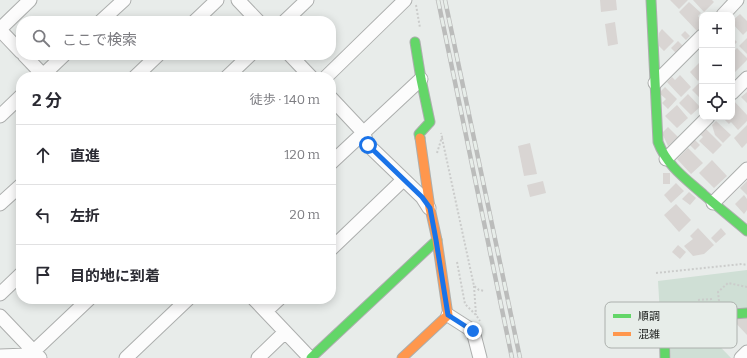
<!DOCTYPE html>
<html lang="ja">
<head>
<meta charset="utf-8">
<style>
	:root { --surface:#fff; --page:#f2f2f3; --text:#2b2b33; --muted:#7c7c81; --line:#e1e1e2 }
	body { margin:0; font-family:Bitter,"Noto Sans JP",serif; background:var(--page); color:var(--text) }
	.controls { position:absolute; right:12px; top:12px; display:grid; overflow:hidden; border-radius:8px; box-shadow:0 2px 10px #0003 }
	.controls button { width:36px; height:36px; display:grid; place-items:center; padding:0; border:0; border-bottom:1px solid var(--line); background:var(--surface); color:var(--text); font:20px sans-serif }
	.stop { position:absolute; width:12px; height:12px; margin:-9px; border:3px solid #1a73e8; border-radius:50%; background:#fff }
	.stop.end { background:#1a73e8; border-color:#fff; box-shadow:0 1px 4px #0008 }
	.list { margin:0; padding:0; list-style:none }
	h2 { display:flex; justify-content:space-between; align-items:center; height:52px; margin:0; padding:0 16px; font-size:17px }
	h2 small { font-size:13px; font-weight:400; color:var(--muted) }
	.list li { display:grid; grid-template-columns:26px 1fr auto; gap:12px; align-items:center; box-sizing:border-box; height:60px; padding:0 16px; border-top:1px solid var(--line) }
	.list b { display:block; font-size:15px; white-space:nowrap }
	.list em { font-size:13px; font-style:normal; color:var(--muted) }
	.icon { flex:none; width:22px; height:22px; fill:none; stroke:currentColor; stroke-width:2; stroke-linecap:round; stroke-linejoin:round }
	.map { position:relative; flex:none; width:747px; height:358px; overflow:hidden }
	.search { position:absolute; background:var(--surface); box-shadow:0 2px 10px #0003; left:16px; top:16px; width:320px; height:44px; display:flex; align-items:center; gap:10px; box-sizing:border-box; padding:0 14px; border-radius:16px; color:var(--muted); font-size:15px }
	.panel { position:absolute; background:var(--surface); box-shadow:0 2px 10px #0003; left:16px; top:72px; width:320px; height:232px; border-radius:16px }
	.map>svg:first-child { display:block }
	.green { fill:#cfdfd5 }
	.building { fill:#d9d5d3 }
	.lines { fill:none; stroke-linecap:round; stroke-linejoin:round }
	.street-casing { stroke:#acaead; stroke-width:15 }
	.fast-casing { stroke:#acaead; stroke-width:11 }
	.slow-casing { stroke:#acaead; stroke-width:11 }
	.path { stroke:#cbcccb; stroke-width:2; stroke-dasharray:2 2; stroke-linecap:butt }
	.street { stroke:#fcfcfc; stroke-width:13 }
	.fast { stroke:#63d668; stroke-width:9 }
	.slow { stroke:#ff974d; stroke-width:9 }
	.rail-casing { stroke:#bbbcbb; stroke-width:4.5 }
	.rail { stroke:#e7ede9; stroke-width:3; stroke-dasharray:9; stroke-linecap:butt }
	.route { stroke:#1a73e8; stroke-width:5 }
	.key { fill:#e7ede9; stroke:#acb0ad; stroke-width:1 }
	.key-label { font-size:11px; fill:#212321 }
</style>
</head>
<body>
<div class="map">
<svg width="747" height="358" viewBox="0 0 747 358">
	<rect width="100%" height="100%" fill="#e8ecea"/>
	<path class="green" d="M747,270V309L660,315L658,281Z
		M694,320L731,358H671L669,321Z"/>
	<path class="building" d="M600,0H616L617,10L601,12Z
		M670,0H688L679,9Z
		M693,0H712L714,2L704,12Z
		M689,2L701,13L698,16L702,20V26L697,31L679,12Z
		M740,14L747,21V31L743,35L732,23V21Z
		M615,22L618,44L608,46L605,24Z
		M662,29L674,41L664,51L659,46V33Z
		M685,31L690,36L686,40L681,35Z
		M732,37L737,42L732,47Z
		M747,38V54L739,46Z
		M678,41L683,46L677,54L671,48Z
		M737,48L747,58V60L735,72L732,69V53Z
		M699,63L702,66V77L698,81L690,72Z
		M680,75L691,87L681,97L667,82L672,77L675,80Z
		M702,80V100L692,90Z
		M665,87L677,99L668,109L662,103L666,99L659,93Z
		M747,92V103L741,97Z
		M688,94L700,107L691,115L679,103Z
		M733,100L747,115V121L738,130L731,122L729,124L722,117H732V102Z
		M677,105L688,118L677,128L665,116Z
		M716,121L731,135L723,143L715,135L712,125Z
		M747,125V143L742,148L734,138Z
		M668,127L678,137L668,146L662,133Z
		M705,128L722,145L713,154L699,141L703,137L699,133Z
		M694,139L700,145L695,150L689,144Z
		M530,143L537,174L524,176L518,146Z
		M688,148L703,163L691,174L677,159Z
		M712,160L727,176L714,188L699,173Z
		M663,173H670V184H663Z
		M543,181L546,193L530,197L527,185Z
		M747,181V195L740,188Z
		M676,183L684,191L671,203L664,195Z
		M689,192L696,198L690,205L682,199Z
		M744,195L747,199V210L744,214L735,204Z
		M676,204L691,220L679,232L664,215Z
		M698,228L714,245L704,254L693,256L684,246L693,239L690,236Z
		M721,228L726,234L716,243L711,238Z
		M678,245L686,252L680,259L672,252Z
		M747,318V335L732,319Z"/>
	<g class="lines">
		<g class="street-casing">
			<path id="street" d="M238,0L258,21
				M723,15L737,0
				M101,21L124,0
				M195,21L217,0
				M285,21L307,0
				M0,29L30,0
				M0,30L21,52
				M24,55L45,77
				M290,55L311,77
				M41,77L64,55
				M135,77L158,55
				M227,77L250,55
				M326,77L405,0
				M655,83L702,36
				M732,93L747,78
				M331,98L363,132L368,145L422,197L429,208
				M0,116L21,96
				M666,159L708,117
				M331,163L421,79
				M713,203L747,169
				M0,204L21,185
				M331,249L403,180
				M0,294L21,274
				M254,299L310,358
				M266,311L279,299
				M448,315L473,331L480,358
				M0,316L40,358
				M0,356L27,355L34,351L89,299
				M126,358L188,299
				M258,358L285,332
				M741,358L747,352"/>
		</g>
		<g class="fast-casing">
			<path id="fast" d="M651,0L658,142C667,166 686,179 704,195C718,207 733,219 747,231
				M415,42L421,79L430,122L419,134L420,138
				M311,358L437,240
				M665,358L664,319L747,313"/>
		</g>
		<g class="slow-casing">
			<path id="slow" d="M402,358L448,315L437,240L430,208L420,138"/>
		</g>
		<path class="path" d="M416,5L420,28
			M442,138L474,286L479,290L485,291
			M437,153L442,137L441,133
			M457,262L465,304L476,315L480,321
			M656,273L742,264L747,265
			M474,286L476,315
			M698,300L713,299
			M719,301L718,292L728,283L747,287"/>
		<use href="#street" class="street"/>
		<use href="#fast" class="fast"/>
		<use href="#slow" class="slow"/>
		<g class="rail-casing">
			<path id="rail" d="M438,0L512,358
				M445,0L520,358"/>
		</g>
		<use href="#rail" class="rail"/>
	</g>
	<g class="lines">
		<path class="route" d="M368,145L422,197L430,208L436,240L448,315L473,331"/>
	</g>
	<rect x="605" y="302" width="132" height="46" rx="6" class="key"/>
	<rect x="613" y="314" width="18" height="4" fill="#63d668"/>
	<rect x="613" y="332" width="18" height="4" fill="#ff974d"/>
	<g class="key-label">
		<text x="638" y="320">順調</text>
		<text x="638" y="338">混雑</text>
	</g>
</svg>
<div class="controls">
<button>+</button>
<button>−</button>
<button><svg class="icon" aria-label="locate" viewBox="0 0 24 24"><circle cx="12" cy="12" r="6"/><path d="M12 2v4M12 18v4M2 12h4M18 12h4"/></svg></button>
</div>
<div class="stop" style="left:368px;top:145px"></div>
<div class="stop end" style="left:473px;top:331px"></div>
<div class="search"><svg class="icon" aria-label="search" viewBox="0 0 24 24"><circle cx="10" cy="10" r="6"/><path d="M15 15l6 6"/></svg>ここで検索</div>
<section class="panel">
<h2>2 分<small>徒歩 · 140 m</small></h2>
<ul class="list">
<li><svg class="icon" aria-label="ahead" viewBox="0 0 24 24"><path d="M12 20V5M6 11l6-6 6 6"/></svg><div><b>直進</b></div><em>120 m</em></li>
<li><svg class="icon" aria-label="left" viewBox="0 0 24 24"><path d="M17 20v-9H6M10 6l-5 5 5 5"/></svg><div><b>左折</b></div><em>20 m</em></li>
<li><svg class="icon" aria-label="arrive" viewBox="0 0 24 24"><path d="M6 21V4h12l-3 4 3 4H6"/></svg><div><b>目的地に到着</b></div></li>
</ul>
</section>
</div>
</body>
</html>
